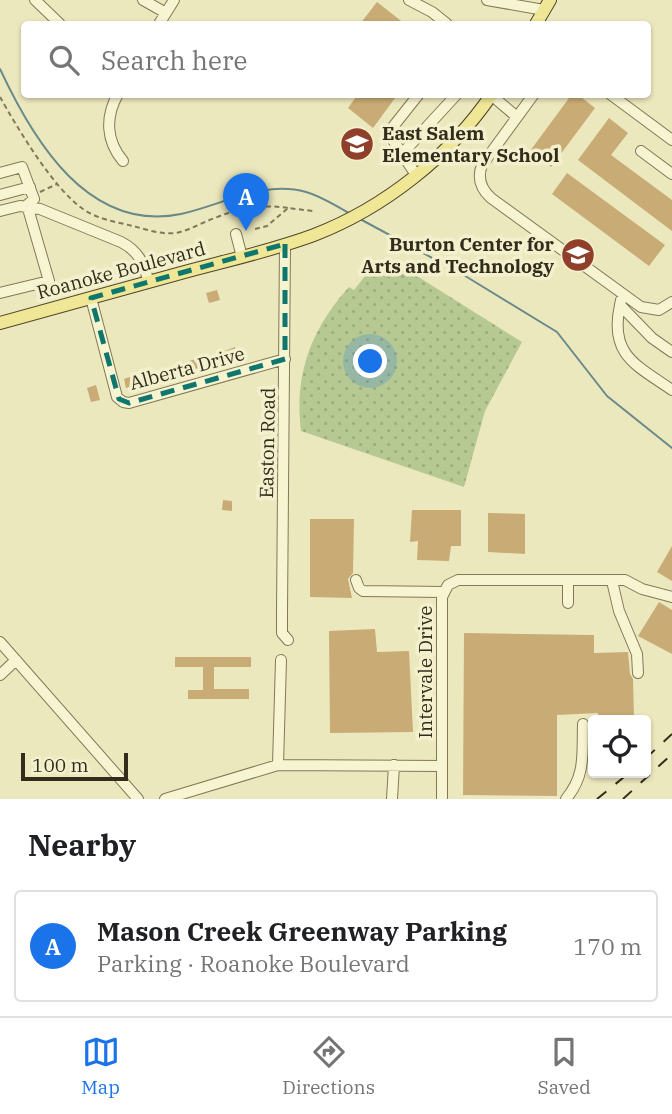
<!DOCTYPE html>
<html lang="en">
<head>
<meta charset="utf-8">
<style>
	:root { --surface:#fff; --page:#f2f2f2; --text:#202124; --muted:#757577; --line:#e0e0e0; --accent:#1a73e8 }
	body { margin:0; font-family:"IBM Plex Serif",serif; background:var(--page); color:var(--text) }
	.controls { position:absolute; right:21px; bottom:21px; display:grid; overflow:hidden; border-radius:7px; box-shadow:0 2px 5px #0004 }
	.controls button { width:63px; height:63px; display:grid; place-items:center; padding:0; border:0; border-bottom:2px solid var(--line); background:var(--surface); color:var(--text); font:35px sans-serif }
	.scale { position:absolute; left:21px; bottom:18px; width:107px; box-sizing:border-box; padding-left:7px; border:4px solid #332c1c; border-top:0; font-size:19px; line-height:24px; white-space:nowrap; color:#332c1c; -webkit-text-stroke:5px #f3f1cd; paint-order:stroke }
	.you { position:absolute; left:371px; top:362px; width:24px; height:24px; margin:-18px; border:5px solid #fff; border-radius:50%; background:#1a73e8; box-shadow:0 0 0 10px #1a73e833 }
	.badge { display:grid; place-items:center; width:46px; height:46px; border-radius:50%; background:var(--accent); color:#fff; font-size:23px; font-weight:700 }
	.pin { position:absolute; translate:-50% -58px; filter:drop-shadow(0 2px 4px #0008) }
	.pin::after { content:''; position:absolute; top:37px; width:24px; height:21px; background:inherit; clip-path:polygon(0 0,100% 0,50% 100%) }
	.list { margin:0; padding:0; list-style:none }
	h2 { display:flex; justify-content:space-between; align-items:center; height:91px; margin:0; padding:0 28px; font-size:30px }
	h2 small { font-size:23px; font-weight:400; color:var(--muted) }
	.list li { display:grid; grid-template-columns:46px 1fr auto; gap:21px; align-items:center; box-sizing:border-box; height:112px; margin:0 14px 14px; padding:0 14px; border:2px solid var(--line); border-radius:7px }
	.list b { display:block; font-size:26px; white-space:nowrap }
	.list p { margin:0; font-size:23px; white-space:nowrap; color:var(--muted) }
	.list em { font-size:23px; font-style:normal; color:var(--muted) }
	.icon { flex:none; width:38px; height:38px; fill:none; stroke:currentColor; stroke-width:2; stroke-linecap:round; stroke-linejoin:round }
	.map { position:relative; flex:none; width:672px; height:799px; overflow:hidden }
	.search { position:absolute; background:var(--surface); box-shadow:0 2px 5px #0004; left:21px; right:21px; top:21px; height:77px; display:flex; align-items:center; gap:18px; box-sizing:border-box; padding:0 24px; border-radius:7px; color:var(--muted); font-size:26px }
	.sheet { height:217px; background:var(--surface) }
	nav { display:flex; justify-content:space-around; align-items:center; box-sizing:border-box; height:98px; border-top:2px solid var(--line); background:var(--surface); font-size:19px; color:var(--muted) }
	nav a { display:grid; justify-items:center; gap:4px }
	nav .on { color:var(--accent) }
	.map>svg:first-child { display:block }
	.grass { fill:url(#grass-dots) }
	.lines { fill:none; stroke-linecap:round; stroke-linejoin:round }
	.stream { stroke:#698a89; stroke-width:2 }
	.building { fill:#c9ab75 }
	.minor-casing { stroke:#837858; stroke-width:12 }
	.major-casing { stroke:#51452c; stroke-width:14 }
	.path { stroke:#837858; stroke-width:2; stroke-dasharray:5 3.5; stroke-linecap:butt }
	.minor { stroke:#f7f4d1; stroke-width:10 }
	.major { stroke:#efe796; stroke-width:12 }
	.rail { stroke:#332c1c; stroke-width:2; stroke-dasharray:12 12; stroke-linecap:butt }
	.marked { fill:none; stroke:#0f766e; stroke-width:5; stroke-dasharray:14 9; stroke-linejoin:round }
	.labels { text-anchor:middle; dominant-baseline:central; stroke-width:7; stroke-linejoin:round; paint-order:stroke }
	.poi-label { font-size:19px; font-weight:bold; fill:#332c1c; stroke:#f3f1cd; text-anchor:start }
	.street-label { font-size:19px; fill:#332c1c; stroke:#f3f1cd }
</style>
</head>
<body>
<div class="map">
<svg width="672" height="799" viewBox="0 0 672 799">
	<defs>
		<pattern id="grass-dots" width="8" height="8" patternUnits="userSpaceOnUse" patternTransform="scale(1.75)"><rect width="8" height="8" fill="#b6c993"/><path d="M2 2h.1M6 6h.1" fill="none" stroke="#9dad7e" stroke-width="1.8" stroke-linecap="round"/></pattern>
	</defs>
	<rect width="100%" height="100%" fill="#ece8be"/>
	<path class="grass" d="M393,261L522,342L485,411L464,487L301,431C294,375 311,329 349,287L354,290L372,267L382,275Z"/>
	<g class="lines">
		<path class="stream" d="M0,69C33,140 88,233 181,214C222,205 263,180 306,192C321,196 336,206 349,213
			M360,219L462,274L557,332L607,396L672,448"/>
	</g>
	<path class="building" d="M377,2L405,24H360Z
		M358,94H398L373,128L348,108Z
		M572,94H577L595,108L551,167L530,151Z
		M609,118L628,133L611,155L672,200V231L578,160Z
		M567,173L665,245L649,266L552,194Z
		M217,290L220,300L209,303L206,293Z
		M235,347L238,357L224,361L222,352Z
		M196,359L199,368L184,372L182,363Z
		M136,375L139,384L126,388L124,379Z
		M96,385L100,400L91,402L87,388Z
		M223,500L232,501V511L222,510Z
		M412,510H461V546H451L449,561L417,560L418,541L410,542Z
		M488,513L525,514V554L488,552Z
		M310,519H354L353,573L348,579L352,598L310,597Z
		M672,546V581L657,572Z
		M659,602L672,610V654L638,636Z
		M375,629L377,652L409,651L413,732L330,733L329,631Z
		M464,633L594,635V653L628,652L630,674L633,679L634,720H598V713L557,715V796L463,795Z
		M175,657H251V667H214V689H249V699H188V690H203V667H175Z"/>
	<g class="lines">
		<g class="minor-casing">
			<path id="minor" d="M35,0L60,24
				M143,0L166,13
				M409,0L432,12L447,24
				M487,0L544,10
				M159,24L174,0
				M118,94C105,117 106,141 123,161
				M490,94L517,117
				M534,94L482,165C477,178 481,189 491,198L641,307L659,310L672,302
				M610,94L672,140
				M641,151L672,174
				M401,155L457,94
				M0,173L22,167L34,199L27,205L49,281L0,293
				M416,175L391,137L392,128L419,94
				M0,195L30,187
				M0,211L20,206L40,209L121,242C139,251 143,263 149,282
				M236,234L242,257
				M285,244L282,613V633L288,640
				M91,298L117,397L123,402L129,403L285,359
				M621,300L620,305L652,338L672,352
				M620,305C609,355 636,365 672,390
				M356,580L359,588L363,591L444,592
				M568,581V603
				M612,581L619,611L637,654L638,673
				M0,642L138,799
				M0,675L16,660
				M278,765L281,660
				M165,799L278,765L442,766
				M392,799L394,765
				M442,799V597L448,585L458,580H625L642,589L672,597
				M566,799C586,775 582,754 583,724"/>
		</g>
		<g class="major-casing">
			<path id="major" d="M536,24L550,0
				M0,323C60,307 120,290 181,273C225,261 271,251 314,235C384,208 450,156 492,94"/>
		</g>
		<path class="path" d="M0,97C18,129 53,188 83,209C97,219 116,222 133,226C148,230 165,236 180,232C192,229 203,222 215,218C238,208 263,204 288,208
			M40,192L57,184
			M255,229L267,226L288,208L313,211"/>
		<use href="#minor" class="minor"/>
		<use href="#major" class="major"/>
		<path class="rail" d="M646,758L672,734
			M597,799L629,773
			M623,799L672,754"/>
	</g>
	<path class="marked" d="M285,244V359L129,403L119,399L91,298Z"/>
	<defs>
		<g id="school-disc" transform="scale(1.75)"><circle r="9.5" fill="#90402a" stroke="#f3f1cd"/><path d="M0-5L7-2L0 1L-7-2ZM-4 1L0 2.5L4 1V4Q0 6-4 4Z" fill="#fff"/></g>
	</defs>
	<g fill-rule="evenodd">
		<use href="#school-disc" x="357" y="144"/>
		<use href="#school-disc" x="578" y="255"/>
	</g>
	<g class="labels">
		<g class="poi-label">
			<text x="382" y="133">East Salem<tspan x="382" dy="22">Elementary School</tspan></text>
			<text x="554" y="244" text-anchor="end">Burton Center for<tspan x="554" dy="22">Arts and Technology</tspan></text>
		</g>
		<g class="street-label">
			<text transform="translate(121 270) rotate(-15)">Roanoke Boulevard</text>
			<text transform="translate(187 368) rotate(-15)">Alberta Drive</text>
			<text transform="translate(267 443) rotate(-89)">Easton Road</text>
			<text transform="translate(425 672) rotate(-90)">Intervale Drive</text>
		</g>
	</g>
</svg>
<div class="controls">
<button><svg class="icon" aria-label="locate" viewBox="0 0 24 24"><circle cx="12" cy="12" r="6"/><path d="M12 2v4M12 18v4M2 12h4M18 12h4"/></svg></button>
</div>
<div class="scale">100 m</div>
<div class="you"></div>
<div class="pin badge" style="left:246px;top:231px">A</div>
<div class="search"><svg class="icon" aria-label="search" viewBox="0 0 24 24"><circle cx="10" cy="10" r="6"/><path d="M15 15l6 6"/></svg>Search here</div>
</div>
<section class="sheet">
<h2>Nearby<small></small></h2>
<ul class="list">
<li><span class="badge">A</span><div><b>Mason Creek Greenway Parking</b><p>Parking · Roanoke Boulevard</p></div><em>170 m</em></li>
</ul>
</section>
<nav>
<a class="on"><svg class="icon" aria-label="map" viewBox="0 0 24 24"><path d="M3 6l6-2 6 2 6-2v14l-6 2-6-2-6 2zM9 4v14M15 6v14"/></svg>Map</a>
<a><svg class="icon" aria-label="directions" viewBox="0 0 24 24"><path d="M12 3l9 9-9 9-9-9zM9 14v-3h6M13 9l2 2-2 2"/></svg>Directions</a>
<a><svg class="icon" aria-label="saved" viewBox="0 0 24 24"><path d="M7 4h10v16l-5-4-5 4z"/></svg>Saved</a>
</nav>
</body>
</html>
